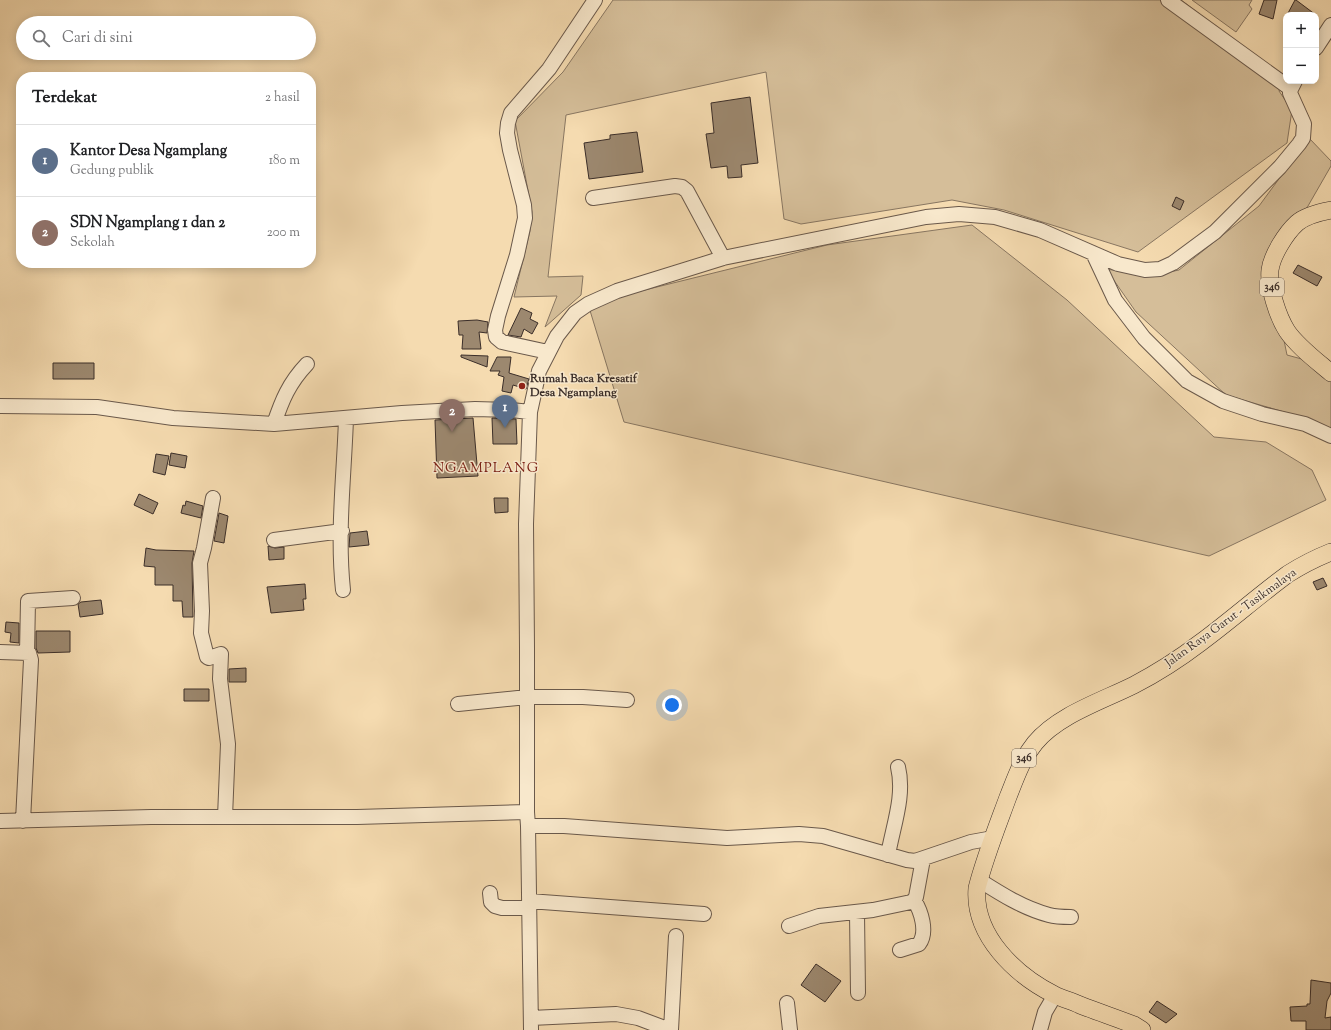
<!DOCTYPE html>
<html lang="id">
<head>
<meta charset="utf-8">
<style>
	:root { --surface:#fff; --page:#f2f2f2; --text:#202124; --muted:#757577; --line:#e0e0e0; --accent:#0b8043 }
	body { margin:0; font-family:"Sorts Mill Goudy",serif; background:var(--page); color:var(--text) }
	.controls { position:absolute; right:12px; top:12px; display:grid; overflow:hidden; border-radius:8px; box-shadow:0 2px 10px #0003 }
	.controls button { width:36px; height:36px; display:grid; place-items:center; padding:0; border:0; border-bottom:1px solid var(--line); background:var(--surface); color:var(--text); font:20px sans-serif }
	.you { position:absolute; left:672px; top:705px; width:14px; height:14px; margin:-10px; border:3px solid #fff; border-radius:50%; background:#1a73e8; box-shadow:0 0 0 6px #1a73e833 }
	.badge { display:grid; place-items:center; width:26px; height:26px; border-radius:50%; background:var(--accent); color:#fff; font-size:13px; font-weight:700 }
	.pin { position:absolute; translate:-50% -33px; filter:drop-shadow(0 1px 2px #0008) }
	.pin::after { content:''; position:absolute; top:21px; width:14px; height:12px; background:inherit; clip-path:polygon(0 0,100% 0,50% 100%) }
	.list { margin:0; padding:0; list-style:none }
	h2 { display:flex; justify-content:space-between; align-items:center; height:52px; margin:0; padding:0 16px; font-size:17px }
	h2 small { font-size:13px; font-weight:400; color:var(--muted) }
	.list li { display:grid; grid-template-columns:26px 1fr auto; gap:12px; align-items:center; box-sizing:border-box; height:72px; padding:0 16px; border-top:1px solid var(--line) }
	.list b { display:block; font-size:15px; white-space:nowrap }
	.list p { margin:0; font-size:13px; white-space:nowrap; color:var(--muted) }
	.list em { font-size:13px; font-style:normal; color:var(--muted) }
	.icon { flex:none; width:22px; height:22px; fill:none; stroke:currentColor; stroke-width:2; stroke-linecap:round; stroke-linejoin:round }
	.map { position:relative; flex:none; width:1331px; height:1030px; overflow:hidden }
	.search { position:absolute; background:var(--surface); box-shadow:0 2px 10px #0003; left:16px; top:16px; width:300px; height:44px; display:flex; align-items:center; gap:10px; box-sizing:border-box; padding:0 14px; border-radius:22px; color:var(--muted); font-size:15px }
	.panel { position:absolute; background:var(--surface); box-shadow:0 2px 10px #0003; left:16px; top:72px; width:300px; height:196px; border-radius:16px }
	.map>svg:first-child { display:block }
	.green { fill:#d5be99; stroke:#887661 }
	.building { fill:#9c886f; stroke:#3b2e29 }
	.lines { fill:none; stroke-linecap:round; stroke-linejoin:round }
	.minor-casing { stroke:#6a594b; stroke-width:16 }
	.major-casing { stroke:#3b2e29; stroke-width:18 }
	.minor { stroke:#f8e8cc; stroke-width:14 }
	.major { stroke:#f5dbb0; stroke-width:17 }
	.poi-dot { fill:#8f2418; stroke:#f8e8cc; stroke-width:1.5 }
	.labels { text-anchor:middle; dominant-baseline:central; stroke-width:3; stroke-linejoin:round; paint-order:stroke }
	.shield { fill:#f8e8cc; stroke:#74665a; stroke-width:1 }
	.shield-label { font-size:11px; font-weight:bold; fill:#3b2e29 }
	.poi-label { font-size:12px; font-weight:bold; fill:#3b2e29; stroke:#f8e8cc; text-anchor:start }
	.street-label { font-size:12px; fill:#3b2e29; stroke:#f8e8cc }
	.quarter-label { font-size:14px; letter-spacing:1px; fill:#7a1f14; stroke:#f8e8cc }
</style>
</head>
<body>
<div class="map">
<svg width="1331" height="1030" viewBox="0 0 1331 1030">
	<rect width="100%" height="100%" fill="#f5dbb0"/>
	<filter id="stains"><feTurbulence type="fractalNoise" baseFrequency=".005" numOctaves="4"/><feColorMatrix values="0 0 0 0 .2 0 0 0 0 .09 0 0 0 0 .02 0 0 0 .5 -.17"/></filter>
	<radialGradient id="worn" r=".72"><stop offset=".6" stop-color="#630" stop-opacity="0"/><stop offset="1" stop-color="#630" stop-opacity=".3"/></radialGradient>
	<path class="green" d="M613,0H1181L1283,77L1279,91L1292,110L1287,143L1138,252L1004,210L952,200L801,224L784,219L766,72L566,115L548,277L583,276L581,295L545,327L557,296L514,297L530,231L532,212L515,121L563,72Z
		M1192,0H1252L1249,5L1252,9L1236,32Z
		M1309,138L1331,161V166L1270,272L1287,355L1320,364L1331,373V429L1315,421L1226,395L1136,312L1106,269L1151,276L1179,270L1259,206Z
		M972,225L1067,300L1214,437L1266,442L1312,470L1326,500L1209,556L624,422L588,304L827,245Z"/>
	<path class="building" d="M1264,0H1277L1273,19L1259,14Z
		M1295,0H1296L1316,15H1287Z
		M750,97L758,163L741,165L742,177L728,178L727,166L711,168L706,134L714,133L711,103Z
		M637,132L643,172L589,179L584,143L610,139V135Z
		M1176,197L1184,201L1180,210L1172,206Z
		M1298,265L1322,277L1317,286L1293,273Z
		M521,308L532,313L530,319L538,323L532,334L524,329L521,337L508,335Z
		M477,320L488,322L487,333L479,332L481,349H462L463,335H459L458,321Z
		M461,355L488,356L487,367L461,357Z
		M497,357H511L509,373L529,379L526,389L513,385L511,393L502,391L504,377L498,375L500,371H490Z
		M53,363H94V379H53Z
		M473,418L478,476L437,478L435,420Z
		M492,418L516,419L517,444H493Z
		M171,453L187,456L185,468L169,465Z
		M156,454L169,456L165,475L153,472Z
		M139,494L158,503L153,514L134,505Z
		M494,498H508V512L495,513Z
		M186,501L203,506L201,518L181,513L183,505L185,506Z
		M219,513L228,516L224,543L214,541Z
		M367,531L369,545L349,547L350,533Z
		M268,546L275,548L284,547V559L269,560Z
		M146,548L156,550L194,551L192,563L193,617H183L182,601H173V585H155V567L144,566Z
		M1323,578L1327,586L1317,590L1313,582Z
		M305,584L306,599H303L304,610L271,613L267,587Z
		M101,600L103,614L80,617L78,604L81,602Z
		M6,622L19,623V643L10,642L11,633L5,632Z
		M36,631H70V652L38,653L36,648Z
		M246,668V682H229V669Z
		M184,689H209V701H184Z
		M816,964L841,981L825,1002L801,985Z
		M1311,980L1331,983V993L1327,1001L1325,1018L1331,1017V1030H1306V1021H1291L1290,1007L1307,1006V1004H1310Z
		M1157,1001L1177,1014L1166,1023L1149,1012Z"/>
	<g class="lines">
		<g class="minor-casing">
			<path id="minor" d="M1168,0L1291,89
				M1316,48L1331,25
				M593,198L675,186L682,187L687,191L723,258
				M1093,253L1115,300L1144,338L1187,381L1223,401L1262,414L1305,424L1331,436
				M548,352L502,342L496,337L495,330L498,316L517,255L525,218L524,205L510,150L507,133L508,123L511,113L549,69L595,0
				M0,406L97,407L173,418L274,424L402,413L475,409L511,410L530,412L539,371L557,336L575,313L588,304L617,291L723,258L926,217L959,214L995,217L1040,230L1118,264L1145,270L1160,269L1173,263L1215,232L1280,167L1299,144L1303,138L1304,124L1290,93L1291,89L1295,81
				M530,412L526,524L527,648V812L528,826L531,1030
				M274,424C282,400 289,383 307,364
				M213,498L204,548L200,563L202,611L201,633L207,657L209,658L221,654L220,679L228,744L225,817
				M274,540L342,531
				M343,590C337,533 344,476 346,419
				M0,652L29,653L31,660L23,821
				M27,653L28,601L73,598
				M458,704L527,697H583L627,700
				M0,821L151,817H357L527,812
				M528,826H564L727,838L799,834L823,836L907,860L915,861L971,842L993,838
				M888,855C893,826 905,796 898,767
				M979,880C1001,894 1023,908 1049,915C1056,917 1063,917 1071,917
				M490,893L491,902L495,906L502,908H529
				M529,901L704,914
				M857,913L858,993
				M789,926L819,916L873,910L911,902L914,900L916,897L923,859
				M900,950L919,944C928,932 921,911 914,900
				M787,1003L790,1030
				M531,1018L616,1014L638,1018L670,1030
				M671,1030L676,936
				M1040,1030L1045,1012L1055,995"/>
		</g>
		<g class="major-casing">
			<path id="major" d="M1331,210C1320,212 1306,215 1297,223C1286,233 1272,255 1270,270C1268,287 1278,317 1287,331C1297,346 1317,361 1331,373
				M1142,1030L1134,1025C1116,1018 1098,1012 1080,1005C1072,1001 1063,999 1055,995C1015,975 973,935 977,888C985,857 997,827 1008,797C1016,777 1022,759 1035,743C1058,715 1102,701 1134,685C1157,673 1179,659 1200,643C1230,621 1258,596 1288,574C1302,565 1316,558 1331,552"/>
		</g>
		<use href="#minor" class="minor"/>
		<use href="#major" class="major"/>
	</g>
	<circle class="poi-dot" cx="522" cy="386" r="4"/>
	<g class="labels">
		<g class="shield">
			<rect x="1260" y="278" width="24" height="18" rx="3"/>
			<rect x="1012" y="749" width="24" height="18" rx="3"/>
		</g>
		<g class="shield-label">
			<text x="1272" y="287">346</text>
			<text x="1024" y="758">346</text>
		</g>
		<g class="poi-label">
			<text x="530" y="379">Rumah Baca Kresatif<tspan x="530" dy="14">Desa Ngamplang</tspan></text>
		</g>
		<g class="street-label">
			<text transform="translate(1231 618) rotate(-36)">Jalan Raya Garut - Tasikmalaya</text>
		</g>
		<g class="quarter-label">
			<text x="486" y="469">NGAMPLANG</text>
		</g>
	</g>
	<rect width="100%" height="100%" filter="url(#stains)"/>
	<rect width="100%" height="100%" fill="url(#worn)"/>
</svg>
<div class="controls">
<button>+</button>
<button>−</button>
</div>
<div class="you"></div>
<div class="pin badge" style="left:505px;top:428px;background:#5c6f8a">1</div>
<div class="pin badge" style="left:452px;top:432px;background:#8d6e63">2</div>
<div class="search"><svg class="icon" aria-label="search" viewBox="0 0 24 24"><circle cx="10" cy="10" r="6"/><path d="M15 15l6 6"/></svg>Cari di sini</div>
<section class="panel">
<h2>Terdekat<small>2 hasil</small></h2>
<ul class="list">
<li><span class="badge" style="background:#5c6f8a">1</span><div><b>Kantor Desa Ngamplang</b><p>Gedung publik</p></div><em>180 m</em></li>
<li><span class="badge" style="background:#8d6e63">2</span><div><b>SDN Ngamplang 1 dan 2</b><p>Sekolah</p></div><em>200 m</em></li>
</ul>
</section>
</div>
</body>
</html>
